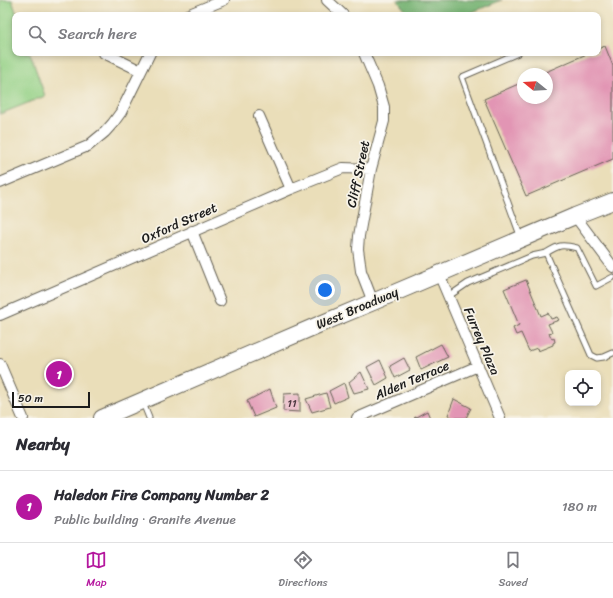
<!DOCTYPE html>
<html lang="en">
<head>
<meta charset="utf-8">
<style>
	:root { --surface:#fff; --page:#f7f7f7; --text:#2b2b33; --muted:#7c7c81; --line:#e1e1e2; --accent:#b5179e }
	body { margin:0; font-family:Sriracha,sans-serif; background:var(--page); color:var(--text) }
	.controls { position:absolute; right:12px; bottom:12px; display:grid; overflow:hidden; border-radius:8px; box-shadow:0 2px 6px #0003 }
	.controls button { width:36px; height:36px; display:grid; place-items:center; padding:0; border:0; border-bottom:1px solid var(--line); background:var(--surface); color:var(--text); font:20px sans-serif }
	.compass { position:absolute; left:517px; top:68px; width:36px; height:36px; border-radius:50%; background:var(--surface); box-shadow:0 2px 6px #0003; rotate:288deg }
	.scale { position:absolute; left:12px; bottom:10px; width:78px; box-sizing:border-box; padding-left:4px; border:2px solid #1c1c1c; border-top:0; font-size:11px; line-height:14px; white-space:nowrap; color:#1c1c1c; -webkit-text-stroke:3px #f7f3e8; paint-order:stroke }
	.you { position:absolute; left:325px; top:290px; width:14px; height:14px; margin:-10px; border:3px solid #fff; border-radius:50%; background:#1a73e8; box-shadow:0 0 0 6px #1a73e833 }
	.badge { display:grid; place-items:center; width:26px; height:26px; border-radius:50%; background:var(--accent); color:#fff; font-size:13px; font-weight:700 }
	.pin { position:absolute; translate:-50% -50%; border:2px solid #fff; box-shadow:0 1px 4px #0006 }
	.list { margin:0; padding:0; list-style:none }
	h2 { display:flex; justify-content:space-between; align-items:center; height:52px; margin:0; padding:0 16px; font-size:17px }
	h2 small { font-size:13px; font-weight:400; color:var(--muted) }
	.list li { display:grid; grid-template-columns:26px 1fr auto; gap:12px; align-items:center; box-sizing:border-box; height:72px; padding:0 16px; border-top:1px solid var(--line) }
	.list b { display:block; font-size:15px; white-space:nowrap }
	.list p { margin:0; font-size:13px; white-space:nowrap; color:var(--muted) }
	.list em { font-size:13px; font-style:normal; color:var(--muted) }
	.icon { flex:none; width:22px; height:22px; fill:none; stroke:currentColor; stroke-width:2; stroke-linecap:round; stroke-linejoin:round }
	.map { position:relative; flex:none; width:613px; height:418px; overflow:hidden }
	.search { position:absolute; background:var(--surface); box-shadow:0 2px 6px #0003; left:12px; right:12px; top:12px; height:44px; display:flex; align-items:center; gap:10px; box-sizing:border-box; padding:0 14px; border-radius:8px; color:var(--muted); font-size:15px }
	.sheet { height:124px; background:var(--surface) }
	nav { display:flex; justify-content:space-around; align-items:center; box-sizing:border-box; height:56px; border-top:1px solid var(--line); background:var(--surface); font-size:11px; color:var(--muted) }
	nav a { display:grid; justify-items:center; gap:2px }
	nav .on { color:var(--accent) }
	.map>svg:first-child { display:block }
	.green { fill:#94d186; stroke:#587651 }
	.forest { fill:#77b373; stroke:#4a6848 }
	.building { fill:#e295b4 }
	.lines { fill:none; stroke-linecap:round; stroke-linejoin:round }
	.service-casing { stroke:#646053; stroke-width:7 }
	.minor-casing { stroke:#646053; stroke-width:12 }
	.primary-casing { stroke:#646053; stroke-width:18 }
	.service { stroke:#fff; stroke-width:5 }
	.minor { stroke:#fff; stroke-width:10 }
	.primary { stroke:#fff; stroke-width:16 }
	.labels { text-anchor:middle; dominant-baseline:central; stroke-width:3.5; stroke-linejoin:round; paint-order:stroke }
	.number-label { font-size:11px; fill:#4e3a42 }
	.street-label { font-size:13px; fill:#1c1c1c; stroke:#f7f3e8 }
</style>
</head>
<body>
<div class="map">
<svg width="613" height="418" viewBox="0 0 613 418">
	<rect width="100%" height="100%" fill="#f7f3e8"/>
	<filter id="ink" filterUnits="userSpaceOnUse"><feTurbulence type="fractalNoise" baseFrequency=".025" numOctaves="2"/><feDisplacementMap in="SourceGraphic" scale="8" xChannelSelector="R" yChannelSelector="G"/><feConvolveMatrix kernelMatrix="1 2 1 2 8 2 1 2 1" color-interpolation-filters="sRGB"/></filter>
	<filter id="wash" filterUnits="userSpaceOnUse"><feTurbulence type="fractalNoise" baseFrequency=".012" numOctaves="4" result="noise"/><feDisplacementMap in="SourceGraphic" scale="16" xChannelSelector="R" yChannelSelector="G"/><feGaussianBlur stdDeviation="0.9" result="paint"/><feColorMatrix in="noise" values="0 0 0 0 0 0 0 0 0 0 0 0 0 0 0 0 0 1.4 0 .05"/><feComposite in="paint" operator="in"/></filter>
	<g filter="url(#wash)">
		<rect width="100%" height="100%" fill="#eadeb9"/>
		<path class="green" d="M0,0H12L17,15H15V53H30L45,96L0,114Z"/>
		<path class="forest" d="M397,0H502L465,15H409Z"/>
		<g id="blocks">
			<path class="building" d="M605,46L613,66V159L526,196L484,99L523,82V98H547V74H541L589,53H598V49Z
				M526,280L541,316L548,313L551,319L557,317L559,320L548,324L552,332L549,333L552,339L554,338L555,342L553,343V345L538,351L537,348L529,351L521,333L516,335L513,328L519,325L504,289Z
				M441,344L448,357L421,370L416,357Z
				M404,358L410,370L395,378L390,366Z
				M380,360L388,378L376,385L367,367Z
				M361,372L369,389L354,393L349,382Z
				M344,383L348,397L334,403L329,391Z
				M270,389L276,408L254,417L247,401Z
				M300,393V412L283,411L284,394Z
				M326,393L330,407L312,412L306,399Z
				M454,399L471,408L466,418H454L448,415Z
				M427,411L430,418H414Z"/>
		</g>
	</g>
	<g filter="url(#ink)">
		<use href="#blocks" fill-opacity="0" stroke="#646053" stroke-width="1"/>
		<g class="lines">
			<g class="service-casing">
				<path id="service" d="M518,53L462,77L521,238
					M613,277L596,286L577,248C561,244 559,245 546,253L591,355L597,358L604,357L613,353
					M449,296L468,283L532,256L546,253
					M143,403L149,418"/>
			</g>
			<g class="minor-casing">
				<path id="minor" d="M327,0L343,15
					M187,15L224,0
					M104,53L141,71
					M364,53L378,86L384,107V121L371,169L359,236L358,249L361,271L373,302
					M259,116L291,189
					M0,183L88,146L105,132L113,123L121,112L150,53
					M575,216L613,267
					M192,231L220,301
					M439,274L500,418
					M0,315L291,189L343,168L371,169
					M0,364L23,418
					M357,418L478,366"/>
			</g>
			<g class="primary-casing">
				<path id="primary" d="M102,418L318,325L373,302L575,216L613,201"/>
			</g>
			<use href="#service" class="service"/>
			<use href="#minor" class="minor"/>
			<use href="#primary" class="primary"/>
		</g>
	</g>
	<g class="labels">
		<g class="number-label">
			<text x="292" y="403">11</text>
		</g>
		<g class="street-label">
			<text transform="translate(358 174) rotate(-78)">Cliff Street</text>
			<text transform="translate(179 223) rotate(-24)">Oxford Street</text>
			<text transform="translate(357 308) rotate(-23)">West Broadway</text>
			<text transform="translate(482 341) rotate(67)">Furrey Plaza</text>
			<text transform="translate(412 380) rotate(-23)">Alden Terrace</text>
		</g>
	</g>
</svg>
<div class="controls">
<button><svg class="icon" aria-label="locate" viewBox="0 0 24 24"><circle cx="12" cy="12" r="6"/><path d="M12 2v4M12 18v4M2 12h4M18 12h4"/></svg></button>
</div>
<svg class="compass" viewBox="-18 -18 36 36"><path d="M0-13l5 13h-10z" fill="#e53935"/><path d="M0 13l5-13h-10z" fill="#7c7c81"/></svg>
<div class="scale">50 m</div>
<div class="you"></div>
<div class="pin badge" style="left:59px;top:374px">1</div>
<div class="search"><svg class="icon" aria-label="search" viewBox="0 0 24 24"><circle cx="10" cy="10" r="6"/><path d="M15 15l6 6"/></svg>Search here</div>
</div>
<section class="sheet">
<h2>Nearby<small></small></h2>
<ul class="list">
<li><span class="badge">1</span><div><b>Haledon Fire Company Number 2</b><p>Public building · Granite Avenue</p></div><em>180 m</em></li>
</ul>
</section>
<nav>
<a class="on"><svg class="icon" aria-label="map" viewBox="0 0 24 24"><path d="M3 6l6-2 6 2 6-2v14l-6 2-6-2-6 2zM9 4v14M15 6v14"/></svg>Map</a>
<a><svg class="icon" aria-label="directions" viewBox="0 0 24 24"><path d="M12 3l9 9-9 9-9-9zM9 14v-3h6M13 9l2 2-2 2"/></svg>Directions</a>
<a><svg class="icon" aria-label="saved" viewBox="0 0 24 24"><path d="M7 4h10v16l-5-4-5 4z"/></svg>Saved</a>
</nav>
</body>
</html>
